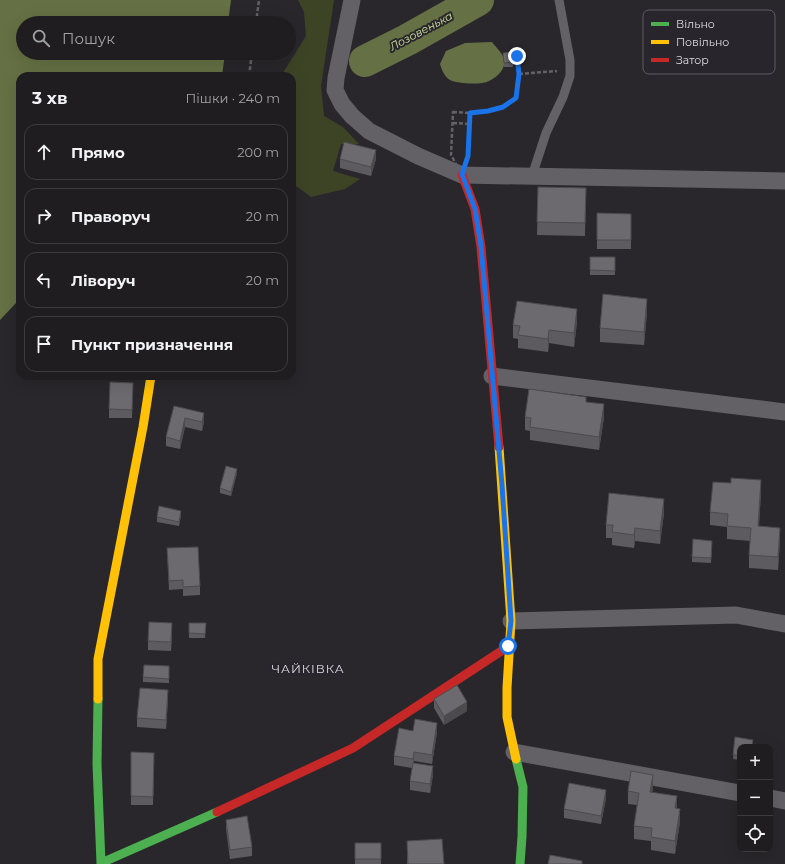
<!DOCTYPE html>
<html lang="uk">
<head>
<meta charset="utf-8">
<style>
	:root { --surface:#1f1d20; --page:#272629; --text:#f1f3f6; --muted:#a1a2a5; --line:#3c3b3e }
	body { margin:0; font-family:Montserrat,sans-serif; background:var(--page); color:var(--text) }
	.controls { position:absolute; right:12px; bottom:12px; display:grid; overflow:hidden; border-radius:8px; box-shadow:0 4px 16px #0002 }
	.controls button { width:36px; height:36px; display:grid; place-items:center; padding:0; border:0; border-bottom:1px solid var(--line); background:var(--surface); color:var(--text); font:20px sans-serif }
	.stop { position:absolute; width:12px; height:12px; margin:-9px; border:3px solid #1a73e8; border-radius:50%; background:#fff }
	.stop.end { background:#1a73e8; border-color:#fff; box-shadow:0 1px 4px #0008 }
	.list { margin:0; padding:0; list-style:none }
	h2 { display:flex; justify-content:space-between; align-items:center; height:52px; margin:0; padding:0 16px; font-size:17px }
	h2 small { font-size:13px; font-weight:400; color:var(--muted) }
	.list li { display:grid; grid-template-columns:26px 1fr auto; gap:12px; align-items:center; box-sizing:border-box; height:56px; margin:0 8px 8px; padding:0 8px; border:1px solid var(--line); border-radius:12px }
	.list b { display:block; font-size:15px; white-space:nowrap }
	.list em { font-size:13px; font-style:normal; color:var(--muted) }
	.icon { flex:none; width:22px; height:22px; fill:none; stroke:currentColor; stroke-width:2; stroke-linecap:round; stroke-linejoin:round }
	.map { position:relative; flex:none; width:785px; height:864px; overflow:hidden }
	.search { position:absolute; background:var(--surface); box-shadow:0 4px 16px #0002; left:16px; top:16px; width:280px; height:44px; display:flex; align-items:center; gap:10px; box-sizing:border-box; padding:0 14px; border-radius:22px; color:var(--muted); font-size:15px }
	.panel { position:absolute; background:var(--surface); box-shadow:0 4px 16px #0002; left:16px; top:72px; width:280px; height:308px; border-radius:12px }
	.map>svg:first-child { display:block }
	.green { fill:#3d4426 }
	.water { fill:#657144 }
	.lines { fill:none; stroke-linecap:round; stroke-linejoin:round }
	.river { stroke:#657144; stroke-width:32 }
	.path { stroke:#646266; stroke-width:2.5; stroke-dasharray:4 2; stroke-linecap:butt }
	.lane { stroke:#636066; stroke-width:9 }
	.street { stroke:#636066; stroke-width:17 }
	.fast { stroke:#4caf50; stroke-width:9 }
	.slow { stroke:#ffc107; stroke-width:9 }
	.jam { stroke:#c62828; stroke-width:9 }
	.wall { fill:#5d5b5f }
	.shaded-wall { fill:#4c4a4d }
	.building { fill:#6c6a6e; stroke:#4c4a4d }
	.route { stroke:#1a73e8; stroke-width:5 }
	.labels { text-anchor:middle; dominant-baseline:central; stroke-width:4; stroke-linejoin:round; paint-order:stroke }
	.water-label { font-size:11px; font-style:italic; fill:#d2e799; stroke:#29252d }
	.quarter-label { font-size:12px; letter-spacing:1px; fill:#dfdce2; stroke:#29252d }
	.key { fill:#29252d; stroke:#605c63; stroke-width:1 }
	.key-label { font-size:11px; fill:#dfdce2 }
</style>
</head>
<body>
<div class="map">
<svg width="785" height="864" viewBox="0 0 785 864">
	<rect width="100%" height="100%" fill="#29272b"/>
	<path class="green" d="M298,0H334L321,86L324,116L343,127L359,144H341L333,171L360,179L345,189L311,197L292,183V76H281L306,36L304,12Z"/>
	<path class="water" d="M0,0H231L228,23H23V53H225L222,76H20V301L16,303L0,320Z
		M492,42C495,46 502,53 503,57C508,67 498,77 489,81C482,85 457,84 450,80C444,76 442,70 440,64L446,51L465,43Z"/>
	<g class="lines">
		<path class="river" d="M365,61L407,40L478,0"/>
		<path class="path" d="M256,23L259,0
			M519,74L557,71
			M249,76L252,53
			M453,112L470,113L468,156L462,175L451,155Z
			M470,113L488,111L503,107L516,98L519,74L517,56
			M453,123L470,124"/>
		<path class="lane" d="M532,176L546,133L563,97L570,76V60L559,0"/>
		<path class="street" d="M352,0L336,78L335,90L342,104L352,116L369,131L418,156L462,175L785,181
			M492,376L785,412
			M511,621L736,615L785,624
			M514,752L740,793
			M770,798L785,801"/>
		<path class="fast" d="M98,699L97,764L101,863L217,812
			M516,759L523,787L522,837L520,864"/>
		<path class="slow" d="M499,447L511,621L507,688V717L516,759
			M98,699V659L143,427L151,376"/>
		<path class="jam" d="M462,175L475,209L481,247L499,447
			M217,812L353,748L509,646"/>
	</g>
	<path class="wall" d="M503,53L513,62V67H504Z
		M340,159H376L371,176L340,168Z
		M538,187L586,188L585,236L537,235Z
		M597,213L631,214V249H597Z
		M590,257H615V275H590Z
		M647,312L644,345L600,342V328Z
		M577,322L574,347L549,343L548,352L518,348V339L513,338V325Z
		M133,383L132,418H109V409Z
		M586,402L604,417L599,450L530,440V431L525,430V417Z
		M174,406L204,422L202,431L185,427L180,449L166,446V437Z
		M237,473L231,496L220,493V488Z
		M761,493L759,526L780,541L778,570L749,568V555L750,541L727,539V527L710,525V512Z
		M664,513L660,544L635,541L634,548L612,545V538H606V525Z
		M181,515L179,526L157,522V517Z
		M712,545L711,563L692,562V557Z
		M167,548L200,586V595L183,596V589L169,590Z
		M189,623H206L205,638H189Z
		M172,632L171,651L148,650V641Z
		M169,666V683L143,682V677Z
		M168,699L166,729L137,727V718Z
		M434,699L467,711L444,725L434,708Z
		M413,731L437,732L432,764L414,761V763L433,775L430,793L410,790V781L412,768L394,765V756Z
		M735,737L753,740V747H740V760L733,759Z
		M131,752L154,753L153,805H131Z
		M653,788L652,792L677,809L680,822L675,854L651,850V841L634,839V826L637,805L628,804V791Z
		M606,798L601,824L564,818V809Z
		M226,820L252,847V856L230,859L226,829Z
		M407,841L444,864H407Z
		M355,843H381V864H355Z"/>
	<path class="shaded-wall" d="M376,150V159L371,176V167Z
		M647,299V312L644,345V332Z
		M577,309V322L574,347V333Z
		M549,330V343L548,352V339Z
		M604,404V417L599,450V437Z
		M204,413V422L202,431V422Z
		M185,418V427L180,449V441Z
		M237,469V473L231,496V492Z
		M761,480V493L758,539V526Z
		M664,499V513L660,544V531Z
		M181,511V515L179,526V522Z
		M635,528V541L634,548V535Z
		M780,528V541L778,570V557Z
		M172,623V632L171,651V642Z
		M168,690V699L166,729V720Z
		M467,702V711L444,725V716Z
		M437,723V732L432,764V755Z
		M414,752V761L413,768V759Z
		M433,766V775L430,793V784Z
		M653,775V788L650,805V792Z
		M606,790V798L601,824V816Z
		M677,796V809L675,808Z
		M680,809V822L675,854V841Z"/>
	<path class="building" d="M512,52L513,62L504,63L503,53Z
		M344,142L376,150L371,167L340,159Z
		M538,187L586,188L585,223L537,222Z
		M597,213L631,214V240H597Z
		M590,257H615V271L590,270Z
		M603,294L647,299L644,332L600,328Z
		M517,301L577,309L574,333L549,330L548,339L518,335L520,326L513,325Z
		M110,382L133,383L132,410L109,409Z
		M529,389L586,397V402L604,404L599,437L530,427L531,418L525,417Z
		M174,406L204,413L202,422L185,418L180,441L166,437Z
		M226,466L237,469L231,492L220,488Z
		M731,478L761,480L758,526L780,528L778,557L749,555L751,528L727,526L728,514L710,512L713,482L731,483Z
		M609,493L664,499L660,531L635,528L634,535L612,532L613,525H606Z
		M159,506L181,511L179,522L157,517Z
		M693,539L712,541L711,558L692,557Z
		M198,547L200,586L183,587V580L169,581L167,548Z
		M149,622L172,623L171,642L148,641Z
		M189,623H206L205,634L189,633Z
		M144,665L169,666V679L143,677Z
		M457,685L467,702L444,716L434,699Z
		M140,688L168,690L166,720L137,718Z
		M415,719L437,723L432,755L414,752L413,759L394,756L399,728L413,731Z
		M735,737L753,740L752,747H740V756L733,755Z
		M131,752L154,753L153,797L131,796Z
		M413,763L433,766L430,784L410,781Z
		M631,771L653,775L650,792L677,796L675,808L680,809L675,841L651,837L652,828L634,826L639,793L628,791Z
		M569,783L606,790L601,816L564,809Z
		M247,816L252,847L230,850L226,820Z
		M442,839L444,864H408L407,841Z
		M355,843H381V859H355Z
		M550,855L582,861V864H548Z"/>
	<g class="lines">
		<path class="route" d="M508,646L511,621L502,485L481,246L475,209L462,174L468,156L470,113L488,111L503,107L516,98L519,74L517,56"/>
	</g>
	<g class="labels">
		<g class="water-label">
			<text transform="translate(421 31) rotate(-28)">Лозовенька</text>
		</g>
		<g class="quarter-label">
			<text x="308" y="668">ЧАЙКІВКА</text>
		</g>
	</g>
	<rect x="643" y="10" width="132" height="64" rx="6" class="key"/>
	<rect x="651" y="22" width="18" height="4" fill="#4caf50"/>
	<rect x="651" y="40" width="18" height="4" fill="#ffc107"/>
	<rect x="651" y="58" width="18" height="4" fill="#c62828"/>
	<g class="key-label">
		<text x="676" y="28">Вільно</text>
		<text x="676" y="46">Повільно</text>
		<text x="676" y="64">Затор</text>
	</g>
</svg>
<div class="controls">
<button>+</button>
<button>−</button>
<button><svg class="icon" aria-label="locate" viewBox="0 0 24 24"><circle cx="12" cy="12" r="6"/><path d="M12 2v4M12 18v4M2 12h4M18 12h4"/></svg></button>
</div>
<div class="stop" style="left:508px;top:646px"></div>
<div class="stop end" style="left:517px;top:56px"></div>
<div class="search"><svg class="icon" aria-label="search" viewBox="0 0 24 24"><circle cx="10" cy="10" r="6"/><path d="M15 15l6 6"/></svg>Пошук</div>
<section class="panel">
<h2>3 хв<small>Пішки · 240 m</small></h2>
<ul class="list">
<li><svg class="icon" aria-label="ahead" viewBox="0 0 24 24"><path d="M12 20V5M6 11l6-6 6 6"/></svg><div><b>Прямо</b></div><em>200 m</em></li>
<li><svg class="icon" aria-label="right" viewBox="0 0 24 24"><path d="M7 20v-9h11M14 6l5 5-5 5"/></svg><div><b>Праворуч</b></div><em>20 m</em></li>
<li><svg class="icon" aria-label="left" viewBox="0 0 24 24"><path d="M17 20v-9H6M10 6l-5 5 5 5"/></svg><div><b>Ліворуч</b></div><em>20 m</em></li>
<li><svg class="icon" aria-label="arrive" viewBox="0 0 24 24"><path d="M6 21V4h12l-3 4 3 4H6"/></svg><div><b>Пункт призначення</b></div></li>
</ul>
</section>
</div>
</body>
</html>
